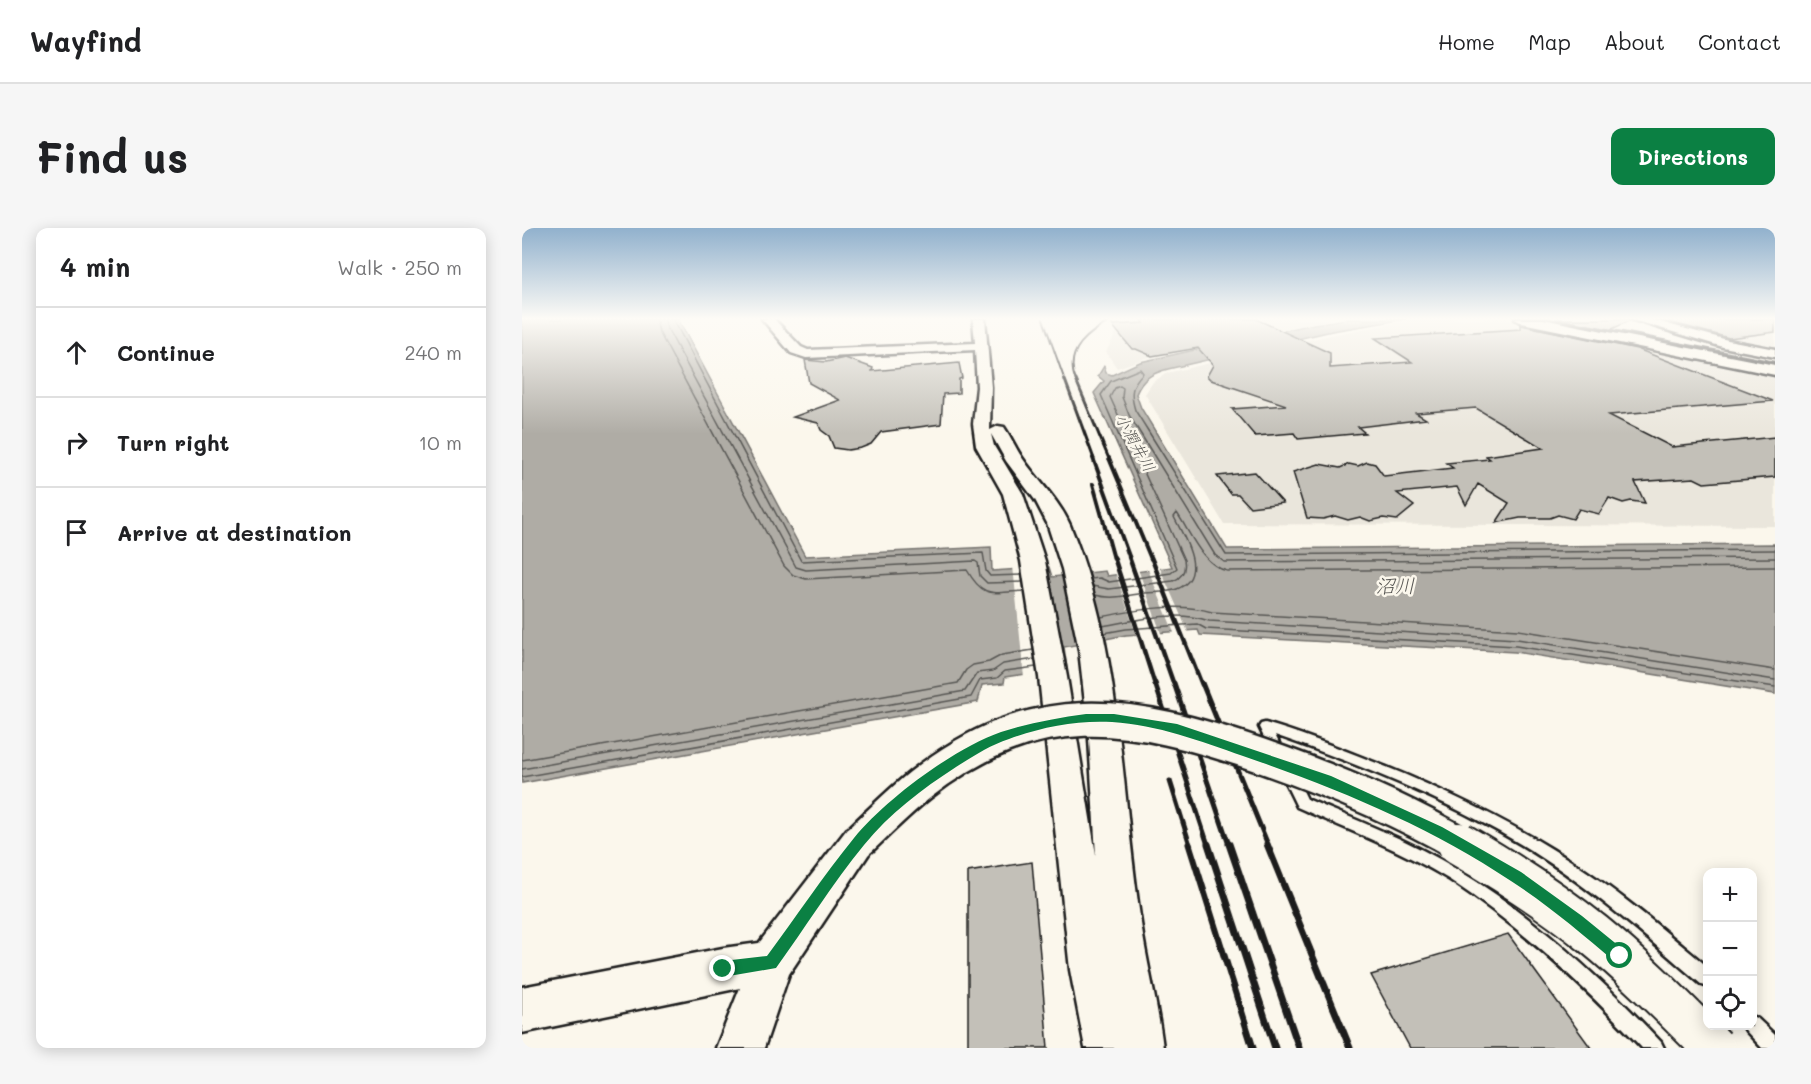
<!DOCTYPE html>
<html lang="en">
<head>
<meta charset="utf-8">
<style>
	:root { --surface:#fff; --page:#f6f6f6; --text:#202124; --muted:#757577; --line:#e0e0e0; --accent:#0b8043 }
	body { margin:0; font-family:Mali,"Klee One",sans-serif; background:var(--page); color:var(--text) }
	.controls { position:absolute; right:18px; bottom:18px; display:grid; overflow:hidden; border-radius:12px; box-shadow:0 3px 15px #0003 }
	.controls button { width:54px; height:54px; display:grid; place-items:center; padding:0; border:0; border-bottom:2px solid var(--line); background:var(--surface); color:var(--text); font:30px sans-serif }
	.stop { position:absolute; width:18px; height:18px; margin:-14px; border:4px solid #0b8043; border-radius:50%; background:#fff }
	.stop.end { background:#0b8043; border-color:#fff; box-shadow:0 2px 6px #0008 }
	.list { margin:0; padding:0; list-style:none }
	h2 { display:flex; justify-content:space-between; align-items:center; height:78px; margin:0; padding:0 24px; font-size:26px }
	h2 small { font-size:20px; font-weight:400; color:var(--muted) }
	.list li { display:grid; grid-template-columns:39px 1fr auto; gap:18px; align-items:center; box-sizing:border-box; height:90px; padding:0 24px; border-top:2px solid var(--line) }
	.list b { display:block; font-size:22px; white-space:nowrap }
	.list em { font-size:20px; font-style:normal; color:var(--muted) }
	.icon { flex:none; width:33px; height:33px; fill:none; stroke:currentColor; stroke-width:2; stroke-linecap:round; stroke-linejoin:round }
	.map { position:relative; flex:none; width:1253px; height:820px; overflow:hidden; border-radius:12px }
	header { display:flex; align-items:center; gap:36px; box-sizing:border-box; height:84px; padding:0 30px; background:var(--surface); border-bottom:2px solid var(--line) }
	header strong { font-size:28px }
	nav { display:flex; gap:33px; margin-inline-start:auto; font-size:21px }
	.intro { display:flex; align-items:center; justify-content:space-between; box-sizing:border-box; height:144px; padding:0 36px }
	h1 { margin:0; font-size:42px }
	.button { padding:15px 27px; border-radius:12px; background:var(--accent); color:#fff; font-size:21px; font-weight:700 }
	main { display:flex; gap:36px; padding:0 36px }
	aside { flex:1; background:var(--surface); border-radius:12px; box-shadow:0 3px 15px #0003 }
	.map>svg:first-child { display:block }
	.built { fill:#eae6dc }
	.water { fill:#afaca5; stroke:#74726e; stroke-width:1.5 }
	.pier { fill:#fbf7ec }
	.lines { fill:none; stroke-linecap:round; stroke-linejoin:round }
	.shore { stroke:#575653; stroke-width:1.5 }
	.building { fill:#c3c0b8; stroke:#1c1c1c; stroke-width:1.5 }
	.service-casing { stroke:#1c1c1c; stroke-width:5 }
	.tertiary-casing { stroke:#1c1c1c; stroke-width:5 }
	.trunk-casing { stroke:#1c1c1c; stroke-width:5 }
	.service { fill:#fbf7ec; fill-rule:evenodd }
	.tertiary { fill:#fbf7ec; fill-rule:evenodd }
	.trunk { fill:#fbf7ec; fill-rule:evenodd }
	.rail-far5 { stroke:#1c1c1c; stroke-width:2 }
	.rail-far4 { stroke:#1c1c1c; stroke-width:3 }
	.rail-far3 { stroke:#1c1c1c; stroke-width:4 }
	.rail-far2 { stroke:#1c1c1c; stroke-width:4.5 }
	.rail-far1 { stroke:#1c1c1c; stroke-width:5 }
	.rail { stroke:#1c1c1c; stroke-width:7 }
	.tertiary-bridge-far1-casing { stroke:#1c1c1c; stroke-width:38; stroke-linecap:butt }
	.tertiary-bridge-casing { stroke:#1c1c1c; stroke-width:46; stroke-linecap:butt }
	.tertiary-bridge-far1 { stroke:#fbf7ec; stroke-width:33 }
	.tertiary-bridge { stroke:#fbf7ec; stroke-width:42 }
	.route { fill:#0b8043 }
	.labels { text-anchor:middle; dominant-baseline:central; stroke-width:5; stroke-linejoin:round; paint-order:stroke }
	.far-water-label { font-size:16px; font-style:italic; fill:#575653; stroke:#fbf7ec }
	.water-label { font-size:20px; font-style:italic; fill:#575653; stroke:#fbf7ec }
</style>
</head>
<body>
<header>
<strong>Wayfind</strong>
<nav><a>Home</a><a>Map</a><a>About</a><a>Contact</a></nav>
</header>
<div class="intro"><h1>Find us</h1><a class="button">Directions</a></div>
<main>
<aside>
<h2>4 min<small>Walk · 250 m</small></h2>
<ul class="list">
<li><svg class="icon" aria-label="ahead" viewBox="0 0 24 24"><path d="M12 20V5M6 11l6-6 6 6"/></svg><div><b>Continue</b></div><em>240 m</em></li>
<li><svg class="icon" aria-label="right" viewBox="0 0 24 24"><path d="M7 20v-9h11M14 6l5 5-5 5"/></svg><div><b>Turn right</b></div><em>10 m</em></li>
<li><svg class="icon" aria-label="arrive" viewBox="0 0 24 24"><path d="M6 21V4h12l-3 4 3 4H6"/></svg><div><b>Arrive at destination</b></div></li>
</ul>
</aside>
<div class="map">
<svg width="1253" height="820" viewBox="0 0 1253 820">
	<rect width="100%" height="100%" fill="#fbf7ec"/>
	<filter id="ink" filterUnits="userSpaceOnUse"><feTurbulence type="fractalNoise" baseFrequency=".0167" numOctaves="2"/><feDisplacementMap in="SourceGraphic" scale="12" xChannelSelector="R" yChannelSelector="G"/><feConvolveMatrix kernelMatrix="1 2 1 2 8 2 1 2 1" color-interpolation-filters="sRGB"/></filter>
	<g filter="url(#ink)">
		<path class="built" d="M613,91H810L624,130L595,140L584,124L597,99Z
			M895,91H984L1253,147V298L702,296L623,166L631,154L645,145L813,106Z
			M1120,91H1253V123H1248Z"/>
		<path class="water" d="M0,91H156L283,328L469,319L470,343L527,339L530,349L583,343L585,348L650,339L572,165L582,153L576,148L582,138L584,145L590,147L618,134L792,96L824,91H884L810,103L646,141C630,145 620,151 614,166L619,180L705,321L1253,316V466L993,424L678,407L676,402L604,407L542,419L545,440L483,449L482,455L460,457L456,474L0,555Z"/>
		<path class="pier" d="M524,337L544,443L502,450L491,338Z
			M637,338L667,406L653,407L625,339Z
			M616,341L640,408L615,409L593,344Z"/>
		<g class="lines">
			<path class="shore" d="M134,91L137,104L262,338L271,347L284,351L445,342C462,372 471,364 502,363
				M143,91L145,100L274,339L284,342L453,333L456,335L458,348L465,355L501,354
				M151,91L279,333L461,325L464,343L468,348L500,347
				M568,351L578,350L587,354L649,345L655,340L579,167L589,153L618,141L621,145C609,157 608,166 613,182L704,327L1253,322
				M570,358L587,361L651,353C661,349 664,342 662,332L588,169L593,160L598,158L601,160L600,169L607,187L693,327L702,334L1253,330
				M573,367C591,372 606,367 623,365C634,364 645,365 655,361C687,348 662,309 652,289L655,285C668,304 681,338 705,343L1253,339
				M579,389C614,382 655,374 690,384L996,402L1253,442
				M581,398C614,392 655,382 687,393L995,411L1253,452
				M582,405L604,401L675,396L684,401L994,418L1253,459
				M0,532L436,455L444,442L451,437L467,434L480,427L511,422
				M0,541L443,463L455,445L471,443L481,436L513,431
				M0,549L449,469L458,452L475,450L483,443L514,439"/>
		</g>
		<path class="building" d="M619,91H734L808,125V140L890,134L853,110L999,101V97L1115,121L1251,173L1087,187L1150,219L1253,209V249L1182,255L1172,250L1113,254L1123,275L1109,273L1101,275L1087,270L1077,286L1057,281L1051,291L1036,287L1028,290H998L974,295L987,275L956,256L944,277L935,259L875,265L892,278L875,292L861,290L848,293L838,289L826,292L813,288L801,291L785,290L771,244L797,236L818,240L827,236L836,238L845,234L853,236L862,248L931,240L924,235L968,231L964,228L1021,220L954,180L894,185L904,191L836,199L843,205L776,211L772,205L733,208L710,181L764,177L689,152L685,148L691,137L676,120L630,128L614,121H610L590,97L622,95Z
			M1033,91H1106L1107,93L1088,102Z
			M1148,91H1253V104L1207,110L1147,94Z
			M323,130L351,140L350,143L437,135L440,150L437,151V165L421,166L419,196L359,204L349,216L339,220L326,222L312,220L307,208L299,202L296,195L271,189L318,172L287,155L283,132L304,134Z
			M733,244L761,275L728,279L716,266H709L695,248Z
			M510,634L526,820H446V644Z
			M986,706L1069,820H888L849,747Z"/>
		<g class="lines">
			<g class="service-casing">
				<path id="service" d="M743,495C775,504 806,516 837,528C917,559 994,595 1064,643C1107,672 1146,706 1186,739V759L1180,757C1122,707 1065,656 1000,617C922,570 838,537 753,507L763,527L762,530L757,532L752,530L737,499L739,496Z
					M765,539L770,540L785,571C836,593 890,613 938,643C1013,689 1079,750 1139,814L1142,820H1120C1062,758 999,699 928,652C880,622 826,602 775,579L758,544L760,540Z
					M1230,788L1236,791L1253,807V820H1240L1224,803L1221,798H1230Z"/>
			</g>
			<g class="tertiary-casing">
				<path id="tertiary" d="M240,91H252L279,119L286,122L453,115L451,91H463L469,159L468,202L476,198L482,199C489,209 494,221 501,231C516,253 537,272 548,297C601,424 598,561 619,695C625,737 636,777 641,820H563L548,742L517,449L499,333L481,266L454,218L451,196L455,159L453,122L284,130L269,125ZM469,206L484,233L513,272L525,295L540,341L557,422L567,511L574,627L545,449L523,333L501,266L472,218Z
					M1108,91H1127L1206,112L1253,121V129L1201,119Z
					M338,596L351,601L356,612L267,746L242,820H194L218,760L0,805V759L201,720L237,715L325,601Z"/>
			</g>
			<g class="trunk-casing">
				<path id="trunk" d="M993,91H1021L1253,137V147L1000,95Z"/>
			</g>
			<use href="#service" class="service"/>
			<use href="#tertiary" class="tertiary"/>
			<use href="#trunk" class="trunk"/>
			<path class="rail-far5" d="M521,91L543,153
				M1035,91L1253,134
				M554,153C541,122 567,104 592,91"/>
			<path class="rail-far4" d="M543,152L572,231
				M554,152L587,231"/>
			<path class="rail-far3" d="M571,230L608,331
				M587,230L629,331
				M571,256L592,331"/>
			<path class="rail-far2" d="M592,329L633,457
				M607,329L652,457
				M629,329L680,457"/>
			<path class="rail-far1" d="M633,455L686,617
				M652,455L707,617
				M680,455L746,617
				M648,553L668,617"/>
			<path class="rail" d="M667,616L731,820
				M686,616L753,820
				M707,616L777,820
				M745,616L828,820"/>
			<g class="tertiary-bridge-far1-casing">
				<path id="tertiary-bridge-far1" d="M338,612C358,593 377,574 398,557C514,466 608,483 737,527C806,551 876,580 940,617"/>
			</g>
			<g class="tertiary-bridge-casing">
				<path id="tertiary-bridge" d="M937,616C984,643 1029,672 1071,706C1114,741 1153,781 1192,820"/>
			</g>
			<use href="#tertiary-bridge-far1" class="tertiary-bridge-far1"/>
			<use href="#tertiary-bridge" class="tertiary-bridge"/>
		</g>
	</g>
	<linearGradient id="sky" x2="0" y2="1"><stop stop-color="#91b1cd"/><stop offset="0.44" stop-color="#fdfbf6"/><stop offset="1" stop-color="#fdfbf6" stop-opacity="0"/></linearGradient>
	<rect width="1253" height="206" fill="url(#sky)"/>
	<path class="route" d="M564,486H592L655,496L809,548L920,599L999,644L1060,688L1103,723L1106,728L1103,733L1098,735L1092,733C1059,705 1026,677 989,653C907,598 814,560 721,528C678,513 636,497 590,494C555,492 519,499 487,511C468,517 450,529 434,539C400,561 367,586 342,617C310,656 283,700 254,740L201,749L196,746L193,741L196,735L201,733L245,728C274,689 301,648 332,610C364,571 431,521 479,504C507,495 535,490 564,486Z"/>
	<g class="labels">
		<g class="far-water-label">
			<text transform="translate(614 214) rotate(61)">小潤井川</text>
		</g>
		<g class="water-label">
			<text transform="translate(873 357) rotate(-1)">沼川</text>
		</g>
	</g>
</svg>
<div class="controls">
<button>+</button>
<button>−</button>
<button><svg class="icon" aria-label="locate" viewBox="0 0 24 24"><circle cx="12" cy="12" r="6"/><path d="M12 2v4M12 18v4M2 12h4M18 12h4"/></svg></button>
</div>
<div class="stop" style="left:1098px;top:728px"></div>
<div class="stop end" style="left:201px;top:741px"></div>
</div>
</main>
</body>
</html>
